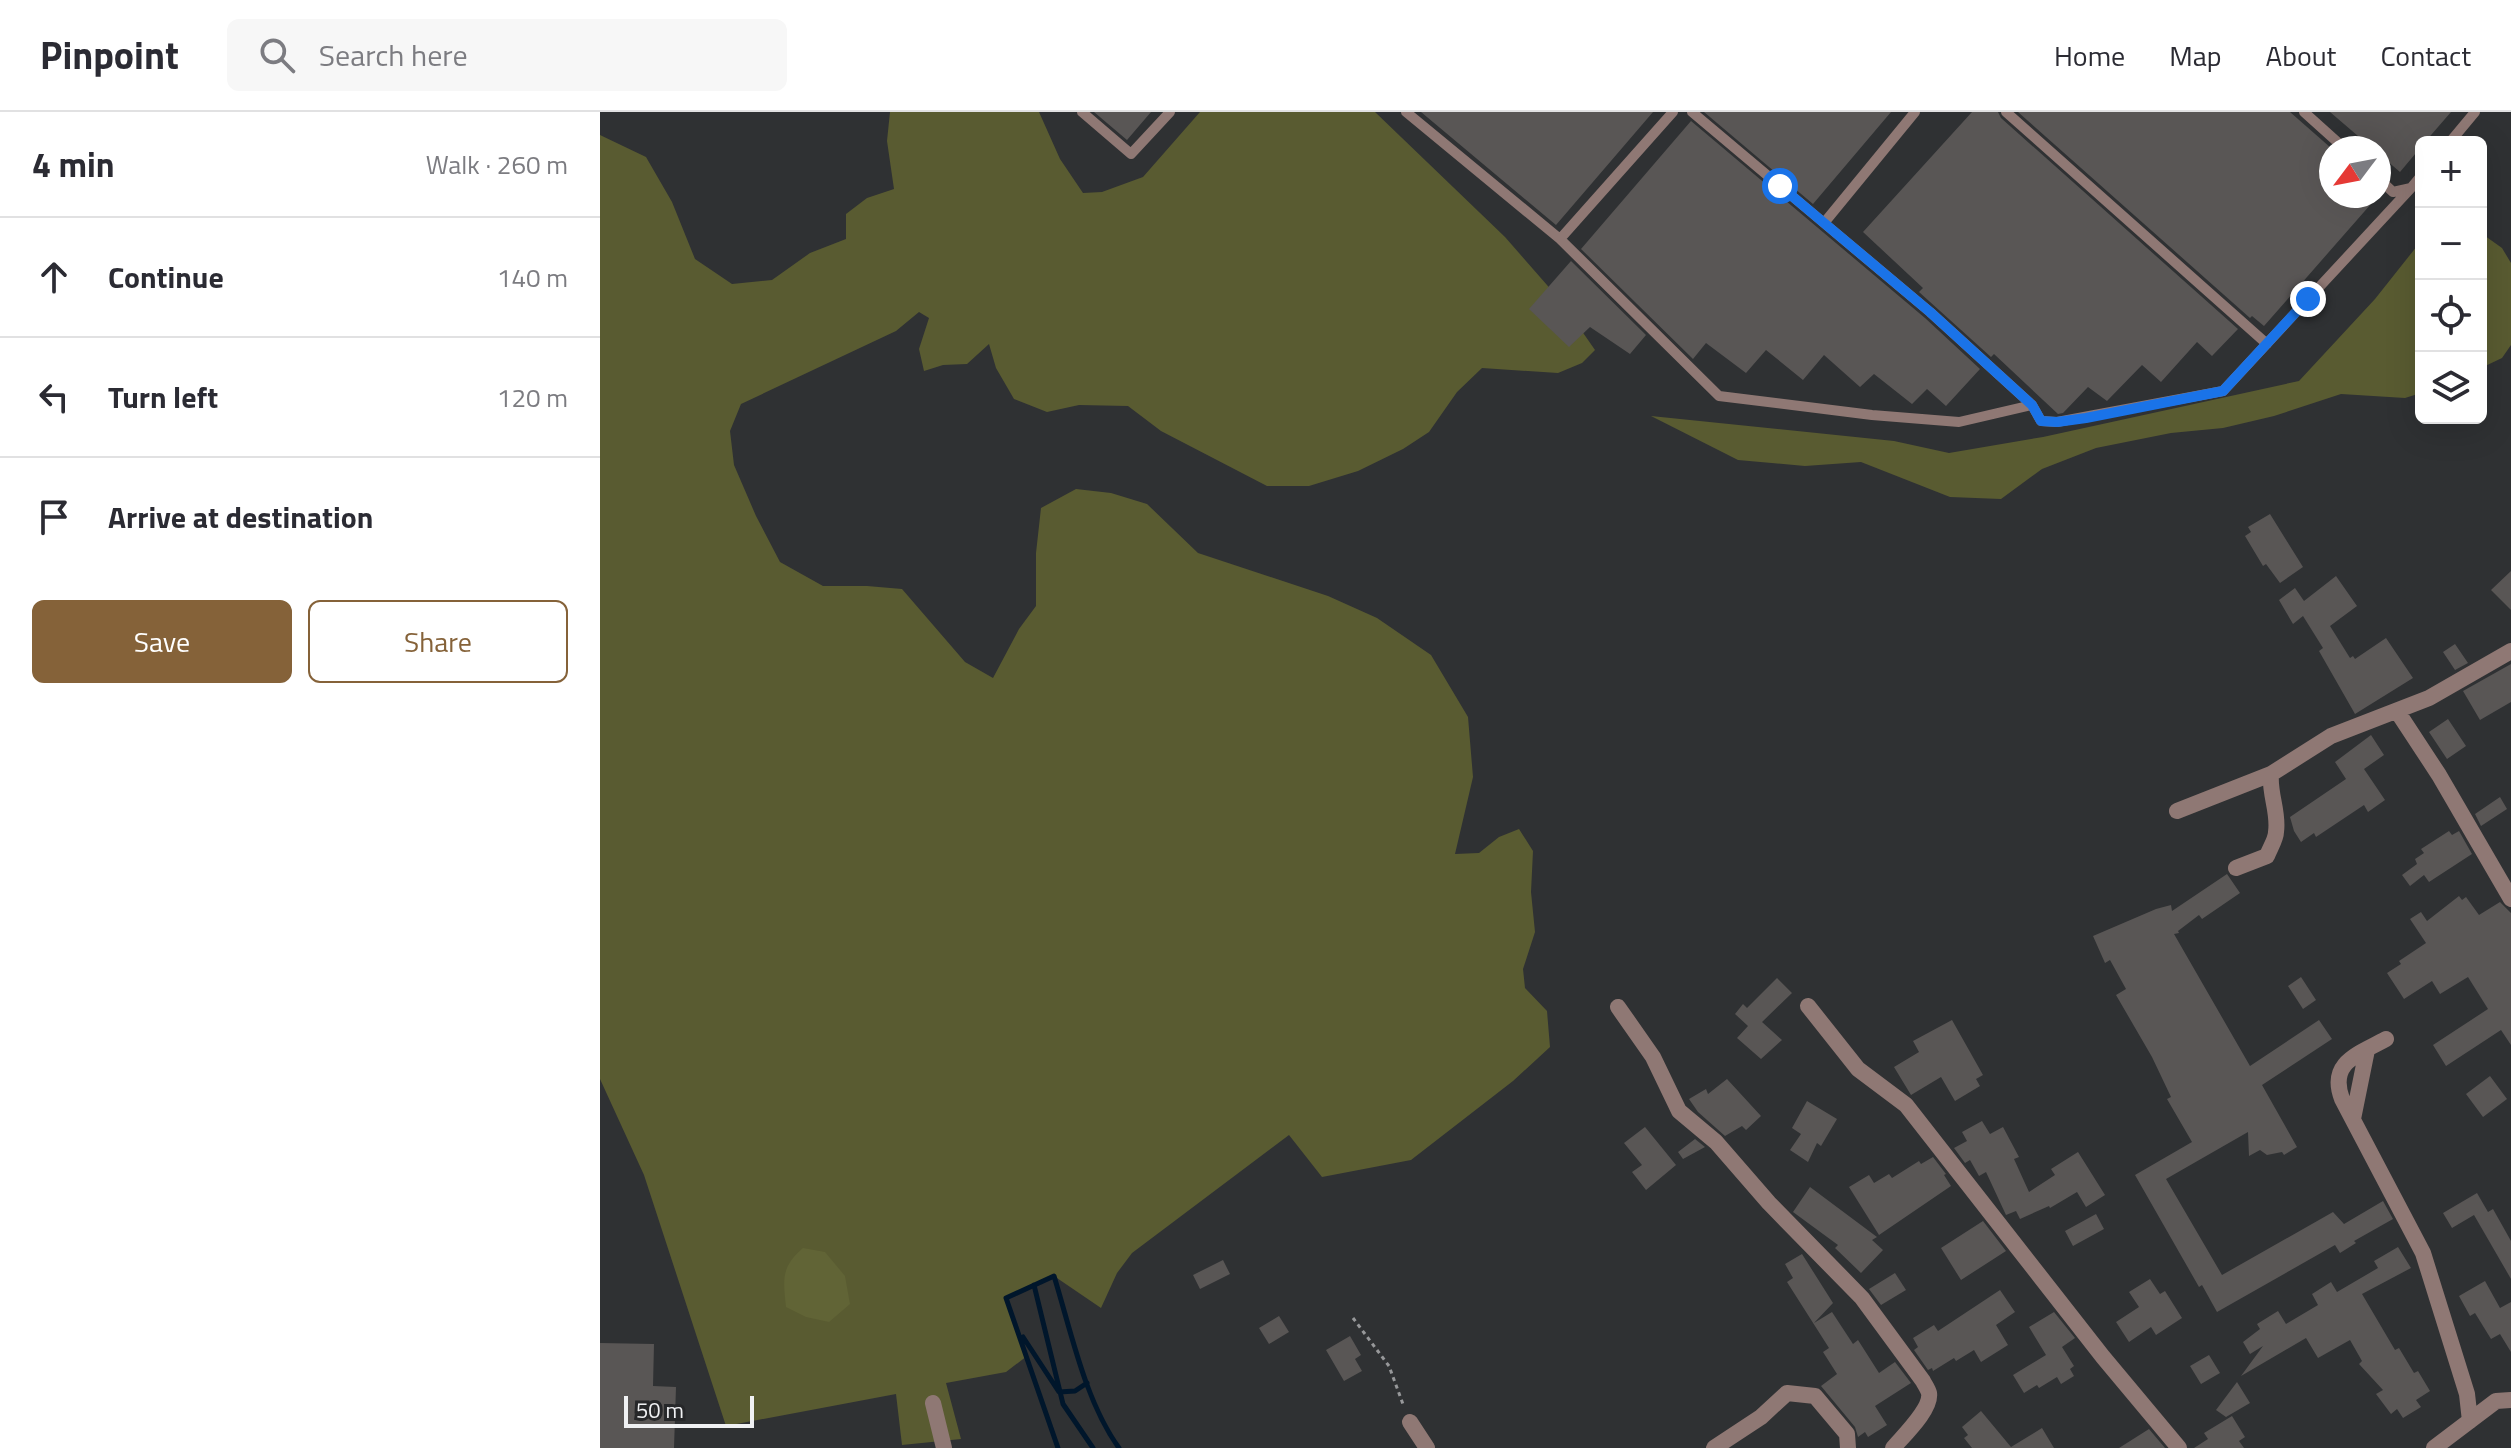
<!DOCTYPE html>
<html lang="en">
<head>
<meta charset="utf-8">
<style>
	:root { --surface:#fff; --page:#f7f7f7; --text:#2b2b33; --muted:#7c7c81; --line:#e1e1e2; --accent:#856239 }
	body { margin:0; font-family:"Titillium Web",sans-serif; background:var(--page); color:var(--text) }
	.controls { position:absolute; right:24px; top:24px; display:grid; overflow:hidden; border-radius:12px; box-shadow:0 8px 32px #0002 }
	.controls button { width:72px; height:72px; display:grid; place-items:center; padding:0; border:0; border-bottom:2px solid var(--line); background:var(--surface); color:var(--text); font:40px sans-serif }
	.compass { position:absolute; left:1719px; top:24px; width:72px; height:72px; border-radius:50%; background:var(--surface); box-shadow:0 8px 32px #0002; rotate:238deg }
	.scale { position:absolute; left:24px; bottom:20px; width:130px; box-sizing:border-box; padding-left:8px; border:4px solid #f0f1f3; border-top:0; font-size:22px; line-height:28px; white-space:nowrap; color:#f0f1f3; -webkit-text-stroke:6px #262729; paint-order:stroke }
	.stop { position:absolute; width:24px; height:24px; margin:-18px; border:6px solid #1a73e8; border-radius:50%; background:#fff }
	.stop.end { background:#1a73e8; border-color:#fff; box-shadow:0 2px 8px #0008 }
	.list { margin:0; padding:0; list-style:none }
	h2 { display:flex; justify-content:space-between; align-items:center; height:104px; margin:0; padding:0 32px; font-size:34px }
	h2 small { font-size:26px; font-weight:400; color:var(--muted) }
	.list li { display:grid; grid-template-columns:52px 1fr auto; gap:24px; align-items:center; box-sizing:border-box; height:120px; padding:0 32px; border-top:2px solid var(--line) }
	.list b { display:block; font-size:30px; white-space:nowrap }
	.list em { font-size:26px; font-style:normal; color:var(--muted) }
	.actions { display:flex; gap:16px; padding:24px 32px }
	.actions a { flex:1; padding:18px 0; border:2px solid var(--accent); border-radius:12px; text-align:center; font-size:28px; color:var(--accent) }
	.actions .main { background:var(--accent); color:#fff }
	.icon { flex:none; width:44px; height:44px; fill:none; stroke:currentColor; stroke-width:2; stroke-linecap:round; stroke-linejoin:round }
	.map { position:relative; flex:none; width:1911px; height:1336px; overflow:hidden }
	header { display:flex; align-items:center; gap:48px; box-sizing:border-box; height:112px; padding:0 40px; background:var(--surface); border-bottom:2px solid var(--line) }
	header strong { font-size:38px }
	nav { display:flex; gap:44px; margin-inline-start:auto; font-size:28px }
	.search { width:560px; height:72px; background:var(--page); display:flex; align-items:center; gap:20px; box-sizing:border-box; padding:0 28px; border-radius:12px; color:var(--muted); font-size:30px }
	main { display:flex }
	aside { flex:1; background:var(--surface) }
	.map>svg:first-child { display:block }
	.green { fill:#595b31 }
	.forest { fill:#616436 }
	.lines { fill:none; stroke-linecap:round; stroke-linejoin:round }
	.stream { stroke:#00162b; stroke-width:5 }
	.building { fill:#595655 }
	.path { stroke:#97989a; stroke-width:3; stroke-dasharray:4 4; stroke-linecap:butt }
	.service { stroke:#8f7874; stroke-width:10 }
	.minor { stroke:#8f7874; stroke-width:16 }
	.route { stroke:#1a73e8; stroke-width:10 }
</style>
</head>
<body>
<header>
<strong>Pinpoint</strong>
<div class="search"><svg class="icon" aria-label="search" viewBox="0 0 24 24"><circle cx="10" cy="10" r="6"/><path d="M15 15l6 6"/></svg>Search here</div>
<nav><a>Home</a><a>Map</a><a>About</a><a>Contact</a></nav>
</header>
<main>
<aside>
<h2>4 min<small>Walk · 260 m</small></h2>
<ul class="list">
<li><svg class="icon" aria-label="ahead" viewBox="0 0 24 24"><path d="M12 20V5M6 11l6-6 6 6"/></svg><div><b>Continue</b></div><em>140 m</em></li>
<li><svg class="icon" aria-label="left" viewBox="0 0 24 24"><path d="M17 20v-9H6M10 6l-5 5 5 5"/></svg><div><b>Turn left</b></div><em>120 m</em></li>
<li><svg class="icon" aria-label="arrive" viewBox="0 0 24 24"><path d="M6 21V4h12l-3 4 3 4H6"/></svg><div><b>Arrive at destination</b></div></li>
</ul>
<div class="actions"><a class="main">Save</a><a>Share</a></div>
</aside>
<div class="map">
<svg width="1911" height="1336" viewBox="0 0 1911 1336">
	<rect width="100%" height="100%" fill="#2f3133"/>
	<path class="green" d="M290,0H439L460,47L483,81L502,80L543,65L600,0H775L905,125L961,189L995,238L982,251L958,261L882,256L857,280L829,320L803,337L758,359L709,374H667L561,319L528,294L479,293L447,300L414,287L396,256L389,232L367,252L343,253L324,259L319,237L329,206L319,200L296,219L141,292L130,319L134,353L156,404L180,450L223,474H267L302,477L365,550L393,566L419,517L436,494V441L441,396L476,377L511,381L547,392L598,441L728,484L777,506L831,543L868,605L873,665L855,742L879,741L899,725L919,717L933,739L931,780L935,820L923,857L925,876L947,899L950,935L913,969L811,1048L722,1065L689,1023L532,1141L517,1161L501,1196L454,1164L407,1186L427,1244L406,1260L346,1271L361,1327L302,1333L296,1282L126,1314L44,1063L0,967V23L46,45L72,90L95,147L132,172L172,168L210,141L246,127V102L267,86L294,77L287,29Z
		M1881,121L1902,136L1911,151V233L1902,246L1881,256Z
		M1821,129V281L1805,286L1741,282L1674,304L1623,316L1571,321L1496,336L1442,357L1401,387L1350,385L1261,350L1205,354L1138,348L1051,304L1294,329L1349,341L1443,325L1699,269L1775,187Z"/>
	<path class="forest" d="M203,1136L225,1140L245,1164L250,1192L229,1210L206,1205L186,1195C183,1167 181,1155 203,1136Z"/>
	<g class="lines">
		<path class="stream" d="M434,1173L463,1292L493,1336
			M423,1225L459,1280L475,1279L487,1271
			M458,1336L406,1186L454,1164C471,1219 485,1289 519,1336"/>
	</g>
	<path class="building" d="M494,0H551L527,28Z
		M821,0H1053L956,113Z
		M1104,0H1291L1213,92Z
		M1372,0H1398L1401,6L1638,217L1612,244L1597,230L1561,270L1542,253L1507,289L1488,275L1463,301L1458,302L1394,242L1391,245L1319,180L1323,176L1263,120Z
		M1418,0H1690L1731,36V84H1778L1664,214L1652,204L1650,206Z
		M1730,0H1851L1825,30H1821V35L1800,60L1779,42V36H1772Z
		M1091,9L1325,206L1380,257L1346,294L1327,277L1312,292L1274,262L1260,275L1224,243L1203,268L1166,238L1146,261L1106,231L1093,247L981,137Z
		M971,149L1046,223L1030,242L990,215L969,235L929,197Z
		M1670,402L1703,455L1680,471L1666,452L1663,454L1645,424L1651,420L1648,415Z
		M1911,459V498L1891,478Z
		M1736,464L1757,494L1730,514L1750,546L1753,544L1755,547L1786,526L1813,566L1755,602L1719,539L1723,536L1703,504L1693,512L1679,488L1695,476L1704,489Z
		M1855,532L1868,551L1855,558L1843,540Z
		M1911,552V590L1880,608L1863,579Z
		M1848,607L1866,634L1847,647L1829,620Z
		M1771,623L1784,643L1764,657L1785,688L1768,700L1764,693L1716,725L1714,721L1701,730L1694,719L1690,705L1746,667L1735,650Z
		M1900,685L1907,697L1881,714L1875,702Z
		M1849,719L1852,723L1859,719L1872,742L1829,770L1824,763L1810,774L1802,763L1817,752L1815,747L1824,741L1821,737Z
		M1627,762L1640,781L1602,807L1599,803L1578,819L1579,821L1574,822L1650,954L1719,908L1732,927L1662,973L1697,1035L1684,1043L1682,1040L1667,1043L1660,1038L1649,1044L1648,1020L1566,1067L1622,1163L1733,1100L1744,1112L1783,1089L1793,1107L1754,1129L1756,1131L1740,1141L1735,1133L1617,1200L1602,1173L1599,1175L1535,1063L1592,1030L1567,987L1571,985L1552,945L1516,883L1526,877L1510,848L1505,851L1493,824L1556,797L1571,793L1572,799Z
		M1859,784L1862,788L1866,785L1879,803L1900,790L1911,801V933L1901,918L1846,954L1833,933L1888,897L1868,865L1840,882L1832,869L1804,887L1787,861L1801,852L1799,849L1826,831L1810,807L1821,800L1827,809Z
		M1701,865L1716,888L1703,897L1688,874Z
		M1177,866L1192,881L1162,910L1182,928L1161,947L1137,926L1148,914L1135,902L1143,892L1147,896Z
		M1352,908L1383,963L1376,967L1380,974L1355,989L1341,965L1311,983L1294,955L1319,940L1313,929Z
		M1890,964L1907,987L1883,1005L1866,982Z
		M1127,967L1161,1004L1146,1018L1142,1014L1125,1024L1098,1000L1089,987L1106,977L1108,982Z
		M1207,989L1237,1007L1221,1034L1217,1031L1208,1050L1190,1038L1201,1022L1192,1016Z
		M1382,1009L1390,1022L1403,1015L1419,1045L1414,1047L1429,1080L1455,1063L1451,1057L1478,1040L1505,1083L1486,1095L1477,1080L1450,1096L1449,1094L1420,1107L1416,1099L1406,1103L1386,1060L1379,1064L1370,1048L1365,1051L1354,1036L1367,1029L1362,1020Z
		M1045,1015L1076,1053L1046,1078L1032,1060L1042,1053L1024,1031Z
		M1095,1027L1105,1035L1083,1047L1078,1040Z
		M1333,1045L1346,1062L1344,1063L1351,1074L1279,1123L1249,1075L1269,1063L1274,1071L1289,1062L1292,1066L1319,1049L1321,1052Z
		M1210,1075L1277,1125L1272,1128L1283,1138L1261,1161L1235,1136L1238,1133L1193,1100Z
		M1877,1081L1888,1100L1893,1097L1911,1129V1167L1874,1103L1852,1116L1843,1101Z
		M1496,1102L1504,1117L1473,1134L1465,1119Z
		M1383,1109L1406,1139L1361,1168L1341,1136Z
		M1798,1135L1811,1156L1762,1182L1795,1238L1799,1236L1814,1261L1818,1259L1830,1279L1816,1288L1821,1295L1803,1306L1797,1297L1791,1302L1776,1282L1783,1278L1759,1252L1762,1249L1750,1228L1718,1246L1706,1226L1641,1264L1663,1234L1650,1242L1643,1230L1660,1217L1657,1212L1678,1199L1686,1212L1718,1193L1712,1182L1731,1170L1737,1180L1778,1156L1774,1149Z
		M1202,1142L1233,1191L1214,1211L1232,1200L1253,1232L1258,1228L1279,1261L1295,1250L1311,1271L1275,1294L1287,1313L1268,1325L1265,1320L1258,1325L1255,1315L1221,1274L1237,1262L1223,1240L1229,1236L1187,1170L1193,1166L1185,1152Z
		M623,1148L630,1162L600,1177L593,1163Z
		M1295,1161L1306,1178L1281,1193L1269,1177Z
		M1550,1167L1560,1182L1565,1179L1582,1206L1556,1223L1551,1215L1529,1230L1516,1210L1539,1195L1529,1180Z
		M1885,1169L1900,1196L1911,1190V1240L1900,1222L1891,1227L1875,1201L1870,1204L1859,1184Z
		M1400,1178L1415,1200L1396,1213L1408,1233L1381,1250L1374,1238L1356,1249L1354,1246L1333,1259L1332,1256L1328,1258L1314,1238L1318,1235L1313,1226L1334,1213L1338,1219Z
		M1454,1200L1475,1226L1462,1235L1474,1254L1470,1257L1474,1264L1461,1272L1457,1265L1439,1276L1437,1273L1424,1281L1413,1263L1446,1243L1429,1215Z
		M679,1204L689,1220L669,1232L659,1216Z
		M750,1224L761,1243L755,1247L762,1259L744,1269L726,1238Z
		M0,1231L54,1232L53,1274L76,1275L74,1336H0Z
		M1609,1243L1620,1261L1601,1272L1590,1254Z
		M1637,1270L1650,1291L1626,1305L1616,1298Z
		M1381,1299L1411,1335L1442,1316L1454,1336H1372L1364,1326L1368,1323L1362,1315Z
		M1632,1304L1645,1325L1639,1329L1644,1336H1594L1608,1327L1604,1321Z
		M1549,1317L1565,1336H1519Z"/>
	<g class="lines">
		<path class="path" d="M753,1206L789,1254L804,1295"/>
		<path class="service" d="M482,0L531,42L570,0
			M806,0L960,127L1073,0
			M1092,0L1224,111L1315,0
			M1406,0L1667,232
			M1704,0L1744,36
			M1850,30L1875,0
			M1779,67L1793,80L1811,76L1821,64
			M1224,111L1330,200L1432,293
			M960,127L1119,284L1272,303L1359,310L1432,293L1441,309L1457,310L1623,279L1811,76"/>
		<path class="minor" d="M1797,599L1839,663L1911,787
			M1577,699L1671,662
			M1636,756L1667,744C1670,736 1676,727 1676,720C1679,700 1669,682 1671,662L1731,624L1829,586L1911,539
			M1208,894L1258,957L1306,993L1503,1245L1579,1336
			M1018,895L1053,945L1079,999L1116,1030L1169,1091L1262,1186L1323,1269C1325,1273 1328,1277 1329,1281C1332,1297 1303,1324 1293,1336
			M1786,927C1759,942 1728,950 1742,987L1823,1141L1867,1282L1870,1309
			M1753,1007L1767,938
			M333,1291L344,1336
			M810,1310L827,1336
			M1114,1336L1161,1305L1187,1281L1215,1284L1247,1322L1248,1336
			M1834,1336L1896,1289L1911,1288"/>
	</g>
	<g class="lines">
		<path class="route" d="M1180,74L1330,200L1432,293L1441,309L1457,310L1486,306L1623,279L1708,187"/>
	</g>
</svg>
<div class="controls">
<button>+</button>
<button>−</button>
<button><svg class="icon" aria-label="locate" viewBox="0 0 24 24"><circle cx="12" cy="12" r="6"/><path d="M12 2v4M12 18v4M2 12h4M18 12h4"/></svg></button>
<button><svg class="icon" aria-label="layers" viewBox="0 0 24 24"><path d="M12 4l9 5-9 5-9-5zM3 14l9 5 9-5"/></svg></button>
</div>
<svg class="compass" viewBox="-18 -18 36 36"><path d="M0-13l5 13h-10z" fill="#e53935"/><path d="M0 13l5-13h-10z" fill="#7c7c81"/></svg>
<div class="scale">50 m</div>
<div class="stop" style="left:1180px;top:74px"></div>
<div class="stop end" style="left:1708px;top:187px"></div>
</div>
</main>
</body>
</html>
